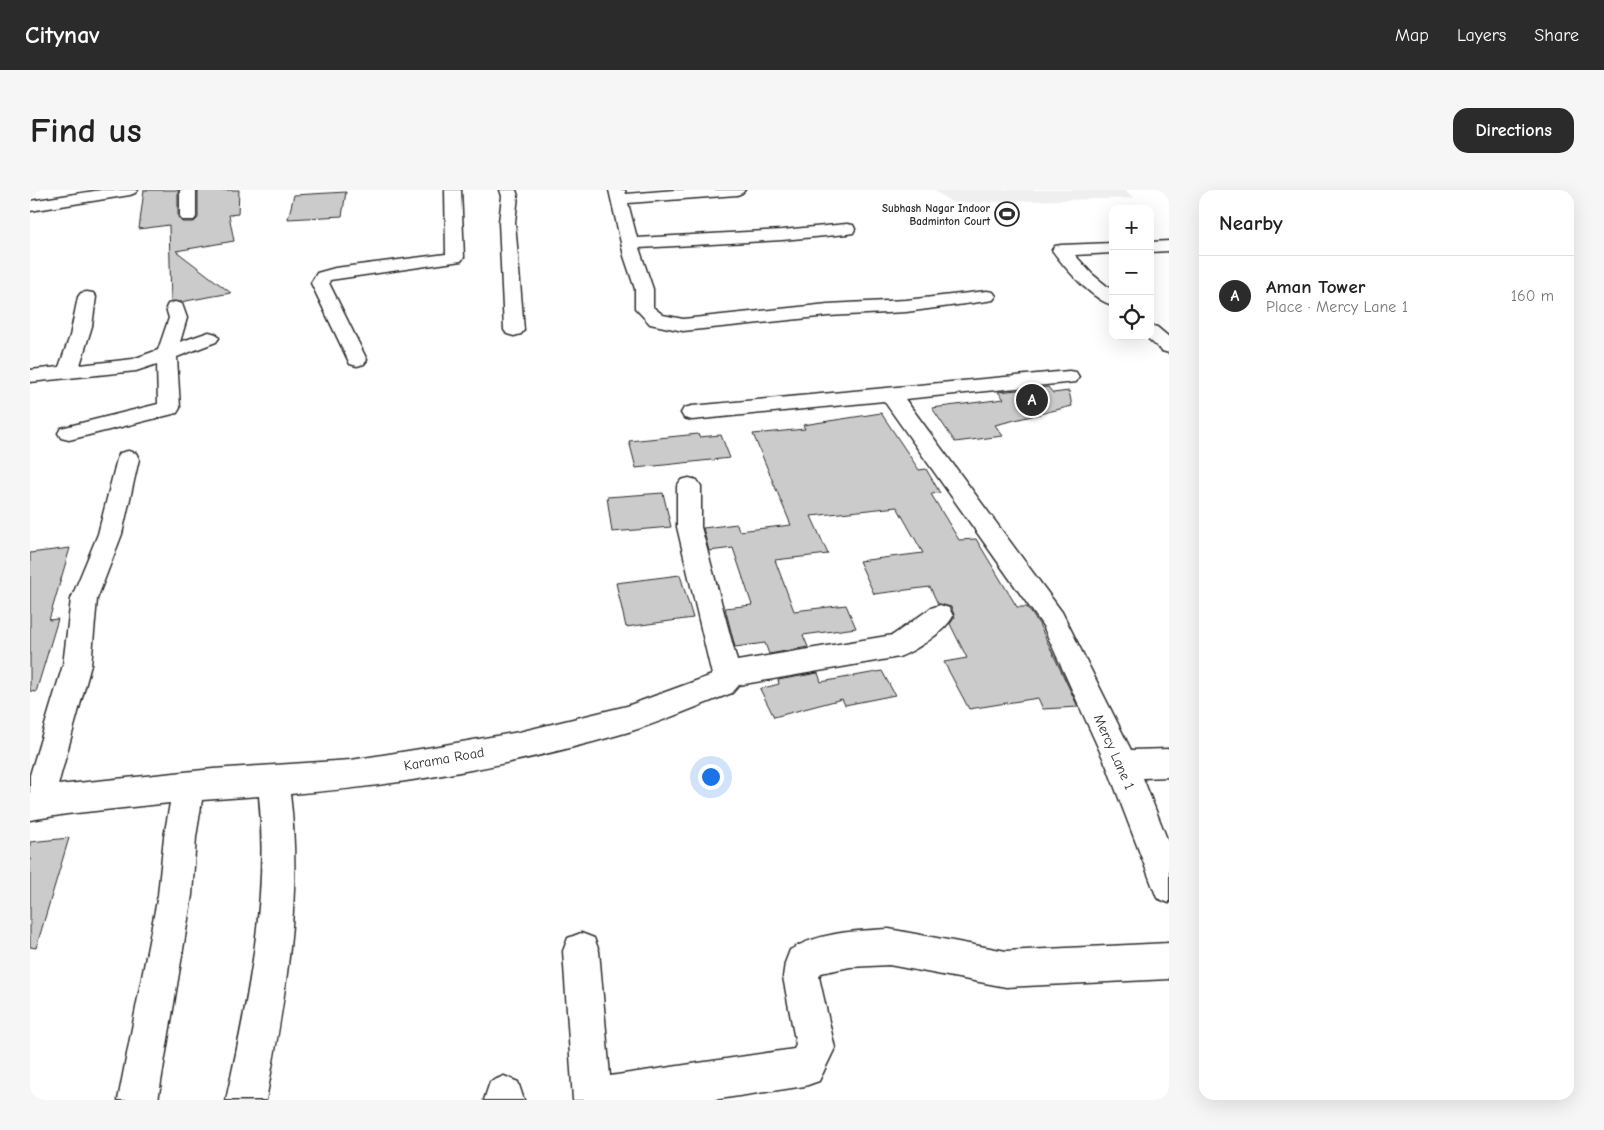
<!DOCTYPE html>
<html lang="en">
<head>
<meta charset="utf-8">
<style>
	:root { --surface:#fff; --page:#f6f6f6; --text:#222; --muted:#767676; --line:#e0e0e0; --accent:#2b2b2b }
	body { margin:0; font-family:"Comic Neue",sans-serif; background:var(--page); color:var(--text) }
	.controls { position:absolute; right:15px; top:15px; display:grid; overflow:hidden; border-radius:10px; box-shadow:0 5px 20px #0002 }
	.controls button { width:45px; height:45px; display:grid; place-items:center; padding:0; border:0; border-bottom:1px solid var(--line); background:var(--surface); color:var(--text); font:25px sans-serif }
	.you { position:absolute; left:680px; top:586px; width:18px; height:18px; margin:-12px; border:4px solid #fff; border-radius:50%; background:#1a73e8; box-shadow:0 0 0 8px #1a73e833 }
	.badge { display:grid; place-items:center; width:32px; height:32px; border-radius:50%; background:var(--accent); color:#fff; font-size:16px; font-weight:700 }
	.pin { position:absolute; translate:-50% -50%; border:2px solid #fff; box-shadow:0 1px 5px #0006 }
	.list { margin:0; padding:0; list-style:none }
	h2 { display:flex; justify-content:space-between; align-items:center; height:65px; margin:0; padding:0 20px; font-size:21px }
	h2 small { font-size:16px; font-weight:400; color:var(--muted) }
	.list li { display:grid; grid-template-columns:32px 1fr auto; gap:15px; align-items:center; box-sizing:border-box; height:80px; padding:0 20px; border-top:1px solid var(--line) }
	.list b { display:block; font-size:19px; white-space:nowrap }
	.list p { margin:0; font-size:16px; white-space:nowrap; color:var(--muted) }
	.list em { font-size:16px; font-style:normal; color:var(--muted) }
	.icon { flex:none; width:28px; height:28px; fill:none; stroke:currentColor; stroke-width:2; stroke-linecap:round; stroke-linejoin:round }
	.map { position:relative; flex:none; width:1139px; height:910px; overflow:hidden; border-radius:15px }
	header { display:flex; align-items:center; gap:30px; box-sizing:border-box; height:70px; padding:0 25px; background:var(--accent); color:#fff }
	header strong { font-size:24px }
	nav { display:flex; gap:28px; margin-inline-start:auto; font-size:18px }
	.intro { display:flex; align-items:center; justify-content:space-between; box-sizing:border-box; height:120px; padding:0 30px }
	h1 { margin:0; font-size:35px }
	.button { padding:12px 22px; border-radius:15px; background:var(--accent); color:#fff; font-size:18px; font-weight:700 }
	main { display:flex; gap:30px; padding:0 30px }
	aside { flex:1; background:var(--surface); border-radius:15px; box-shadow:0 5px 20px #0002 }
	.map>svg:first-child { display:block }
	.built { fill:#efefef }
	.building { fill:#cbcbcb; stroke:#2b2b2b }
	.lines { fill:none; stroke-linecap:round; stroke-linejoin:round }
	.minor-casing { stroke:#2b2b2b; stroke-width:3 }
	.minor { fill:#fff; fill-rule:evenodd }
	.labels { text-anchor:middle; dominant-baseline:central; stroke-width:5; stroke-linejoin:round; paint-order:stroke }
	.far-poi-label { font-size:11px; font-weight:bold; fill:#2b2b2b; stroke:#fff; text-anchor:end }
	.street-label { font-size:14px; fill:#2b2b2b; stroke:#fff }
</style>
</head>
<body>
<header>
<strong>Citynav</strong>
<nav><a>Map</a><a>Layers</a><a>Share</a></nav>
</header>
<div class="intro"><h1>Find us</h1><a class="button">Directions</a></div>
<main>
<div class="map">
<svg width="1139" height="910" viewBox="0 0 1139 910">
	<rect width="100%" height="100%" fill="#fff"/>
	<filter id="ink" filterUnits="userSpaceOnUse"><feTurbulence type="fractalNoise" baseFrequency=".02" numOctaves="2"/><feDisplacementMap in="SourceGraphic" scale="10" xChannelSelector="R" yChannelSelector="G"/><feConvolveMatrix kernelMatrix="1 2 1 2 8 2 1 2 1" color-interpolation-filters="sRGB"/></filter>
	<g filter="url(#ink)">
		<path class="built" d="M904,0H1095L1104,8L922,13Z"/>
		<path class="building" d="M114,0H148V27L152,32H164L168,28V0H209L208,24L199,25L204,51L146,61L201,103L150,112L141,111L139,35L109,39Z
			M316,2L312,26L258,29L264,5Z
			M1018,197L1023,203L1039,201L1042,216L965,235L973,246L925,252L902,218L974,209L968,202Z
			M851,223L889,280L896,279L910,303L901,304L929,350L946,349L987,417H997L1009,434L1048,517L1013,519L1008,508L939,519L914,472L937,468L920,434L925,427L921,417L908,414L900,397L844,404L829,371L893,363L867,317L781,326L798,364L745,370L764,421L816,415L826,438L773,445L778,457L739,464L735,453L705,457L695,418L722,415L703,358L679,361L673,338L707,334L709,341L761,335L723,244L775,239L773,235Z
			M668,244L669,247L691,245L700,268L606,278L599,251Z
			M633,303L641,337L582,342L577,307Z
			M40,358L19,430L28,429L6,502L0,501V363Z
			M650,385L663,428L596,437L586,393Z
			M852,481L865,505L815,515L812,509L744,527L730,499L749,494L748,490L788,483L791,492Z
			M39,648L6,758L0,757V652Z"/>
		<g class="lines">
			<g class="minor-casing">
				<path id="minor" d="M71,0H108L105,3L100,5L0,21V11Z
					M150,0H166V27L164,30H152L150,27Z
					M415,0H431L434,67L431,71L300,90L299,93L337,170L334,174L327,176L320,174L281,93L287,83L305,78L416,64Z
					M470,0H486L488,6L485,32L494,140L491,144L484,146L477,144L474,140L469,32L472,6Z
					M579,0H595L596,4L645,0H715L712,3L707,5L598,13L607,48L752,40L817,34L823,35L825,39L823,43L817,44L752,50L609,58L623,99V117L633,125L653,129L798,114L876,110L957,101L963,102L966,106L963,110L957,111L876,122L798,126L653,141L620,134L605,118V99L594,66Z
					M1139,51V61L1120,62V52Z
					M1083,53V63L1045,65L1062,84L1083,101V115C1063,111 1034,77 1022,60L1025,56L1031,55Z
					M57,102L63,103L66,107L62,136L50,175L103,169L128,160L139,128L136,118L138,114L145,112L152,114L157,128L150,152L179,142L186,144L189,148L186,152L147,167L150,218L147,223L39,250L31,248L28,243L31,238L128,214L127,174L106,181L0,192V180L29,177L40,146L48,107L51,103Z
					M1120,135L1127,137L1139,147V163L1132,161L1115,146H1120Z
					M1039,181L1046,182L1049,187L1046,192L875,209L1032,422L1101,560L1139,559V587L1113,588L1139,654V713L1127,708L1077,577L1013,436L854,211L662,230L654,228L651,223L654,218L662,216Z
					M98,261L106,263L109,269L92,344L67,409L61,475L28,595L183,579L321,570L403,557L489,542L597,516L682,485L647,337V296L651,290L659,288L667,290L671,296V337L707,471L863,445L901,418L910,415L919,418L923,426C916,441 885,461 869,467L709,495L702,503C667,516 632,532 595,543C488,574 371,596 260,604C273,707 255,809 236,910H196C218,810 239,708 229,606L172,610L166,647L162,705L128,910H88L128,705L134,647L140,613L37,624L0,630V585L33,475L41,409L68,344L87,269L90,263Z
					M859,739L976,761L1139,753V789L976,797L859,775L820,777L791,783L789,787L805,858L789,891L775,896L683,910H543L533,761L538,748L551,743L564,748L569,761L580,886L764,859L766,855L753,787L755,773L760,760C790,742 825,741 859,739Z
					M474,886L488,892L494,910H454L460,892Z"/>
			</g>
			<use href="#minor" class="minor"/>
		</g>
	</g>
	<defs>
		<g id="stadium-ring" transform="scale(1.25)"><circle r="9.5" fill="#fff" stroke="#2b2b2b" stroke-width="1.5"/><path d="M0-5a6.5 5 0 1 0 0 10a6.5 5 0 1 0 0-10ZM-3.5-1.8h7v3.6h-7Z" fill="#2b2b2b"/></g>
	</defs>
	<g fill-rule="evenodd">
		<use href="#stadium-ring" x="977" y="24"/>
	</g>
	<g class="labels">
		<g class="far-poi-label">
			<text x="960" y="18">Subhash Nagar Indoor<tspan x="960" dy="13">Badminton Court</tspan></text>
		</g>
		<g class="street-label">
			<text transform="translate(1084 562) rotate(66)">Mercy Lane 1</text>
			<text transform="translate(414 569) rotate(-10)">Karama Road</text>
		</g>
	</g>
</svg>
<div class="controls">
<button>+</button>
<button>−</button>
<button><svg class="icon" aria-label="locate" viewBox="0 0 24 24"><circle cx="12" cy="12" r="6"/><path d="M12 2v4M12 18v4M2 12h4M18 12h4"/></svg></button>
</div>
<div class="you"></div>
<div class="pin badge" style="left:1002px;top:210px">A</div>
</div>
<aside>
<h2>Nearby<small></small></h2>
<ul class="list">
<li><span class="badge">A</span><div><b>Aman Tower</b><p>Place · Mercy Lane 1</p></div><em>160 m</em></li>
</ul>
</aside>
</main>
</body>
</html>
